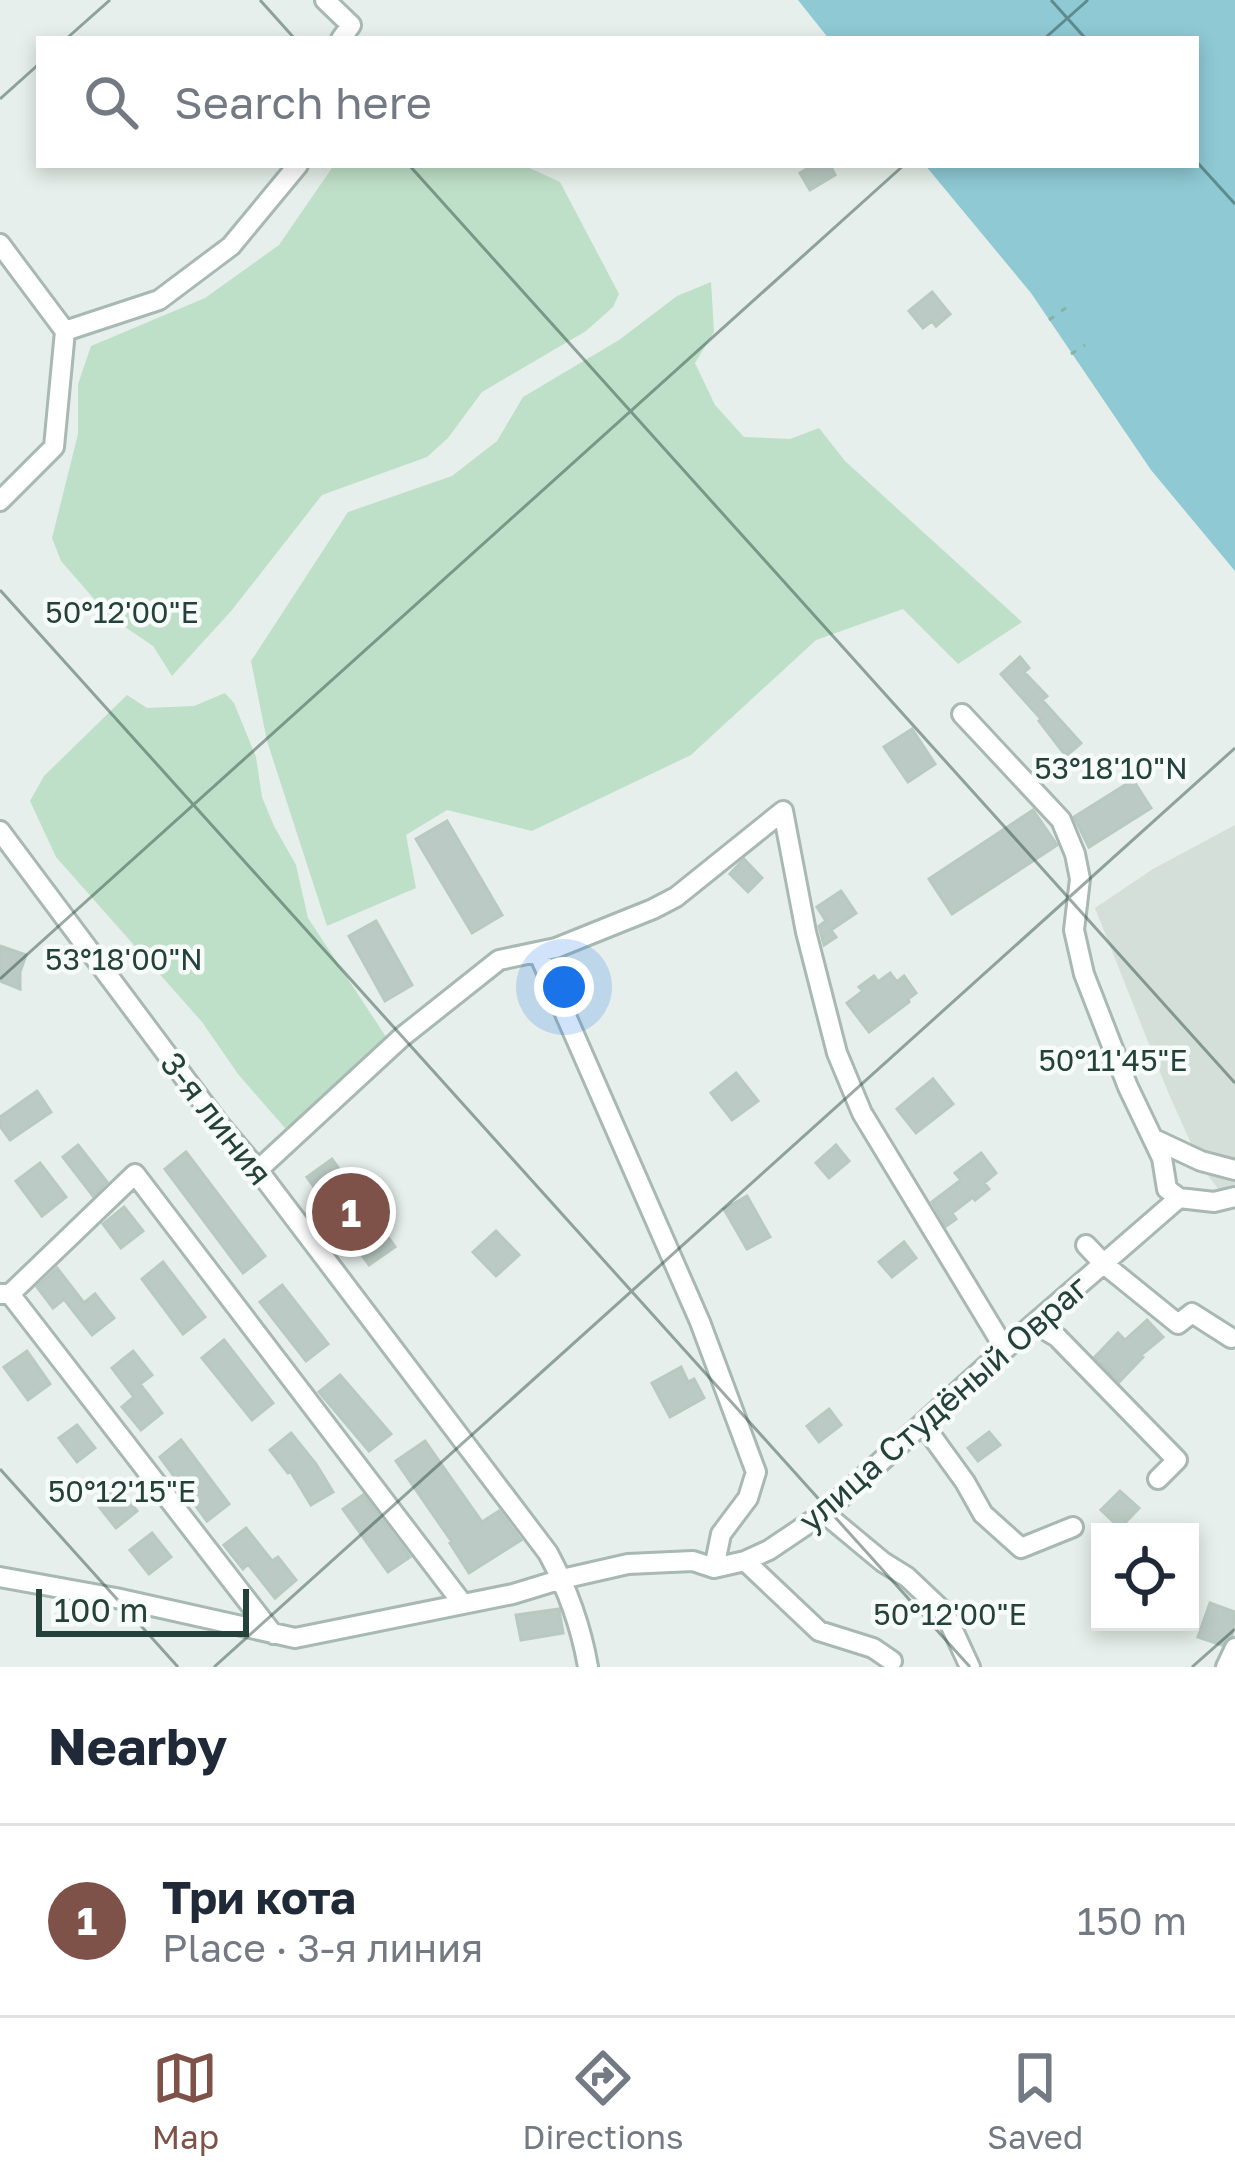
<!DOCTYPE html>
<html lang="en">
<head>
<meta charset="utf-8">
<style>
	:root { --surface:#fff; --page:#f6f6f7; --text:#1f2937; --muted:#747a83; --line:#e0e1e3; --accent:#7f5249 }
	body { margin:0; font-family:"Golos Text",sans-serif; background:var(--page); color:var(--text) }
	.controls { position:absolute; right:36px; bottom:36px; display:grid; overflow:hidden; border-radius:0px; box-shadow:0 6px 18px #0003 }
	.controls button { width:108px; height:108px; display:grid; place-items:center; padding:0; border:0; border-bottom:3px solid var(--line); background:var(--surface); color:var(--text); font:60px sans-serif }
	.scale { position:absolute; left:36px; bottom:30px; width:213px; box-sizing:border-box; padding-left:12px; border:6px solid #24423a; border-top:0; font-size:33px; line-height:42px; white-space:nowrap; color:#24423a; -webkit-text-stroke:9px #f7fbf9; paint-order:stroke }
	.you { position:absolute; left:564px; top:987px; width:42px; height:42px; margin:-30px; border:9px solid #fff; border-radius:50%; background:#1a73e8; box-shadow:0 0 0 18px #1a73e833 }
	.badge { display:grid; place-items:center; width:78px; height:78px; border-radius:50%; background:var(--accent); color:#fff; font-size:39px; font-weight:700 }
	.pin { position:absolute; translate:-50% -50%; border:6px solid #fff; box-shadow:0 3px 12px #0006 }
	.list { margin:0; padding:0; list-style:none }
	h2 { display:flex; justify-content:space-between; align-items:center; height:156px; margin:0; padding:0 48px; font-size:51px }
	h2 small { font-size:39px; font-weight:400; color:var(--muted) }
	.list li { display:grid; grid-template-columns:78px 1fr auto; gap:36px; align-items:center; box-sizing:border-box; height:192px; padding:0 48px; border-top:3px solid var(--line) }
	.list b { display:block; font-size:45px; white-space:nowrap }
	.list p { margin:0; font-size:39px; white-space:nowrap; color:var(--muted) }
	.list em { font-size:39px; font-style:normal; color:var(--muted) }
	.icon { flex:none; width:66px; height:66px; fill:none; stroke:currentColor; stroke-width:2; stroke-linecap:round; stroke-linejoin:round }
	.map { position:relative; flex:none; width:1235px; height:1667px; overflow:hidden }
	.search { position:absolute; background:var(--surface); box-shadow:0 6px 18px #0003; left:36px; right:36px; top:36px; height:132px; display:flex; align-items:center; gap:30px; box-sizing:border-box; padding:0 42px; border-radius:0px; color:var(--muted); font-size:45px }
	.sheet { height:348px; background:var(--surface) }
	nav { display:flex; justify-content:space-around; align-items:center; box-sizing:border-box; height:168px; border-top:3px solid var(--line); background:var(--surface); font-size:33px; color:var(--muted) }
	nav a { display:grid; justify-items:center; gap:6px }
	nav .on { color:var(--accent) }
	.map>svg:first-child { display:block }
	.built { fill:#d4dfda }
	.green { fill:#bfe0c8 }
	.water { fill:#8ec9d4 }
	.building { fill:#bbcac4; stroke:#b8c9c2; stroke-width:3 }
	.lines { fill:none; stroke-linecap:round; stroke-linejoin:round }
	.minor-casing { stroke:#a8b8b2; stroke-width:24 }
	.path { stroke:#86b3a5; stroke-width:3; stroke-dasharray:6 9; stroke-linecap:butt }
	.minor { stroke:#fff; stroke-width:18 }
	.ticks { fill:none; stroke:#24423a; stroke-width:3; stroke-opacity:0.45 }
	.labels { text-anchor:middle; dominant-baseline:central; stroke-width:9; stroke-linejoin:round; paint-order:stroke }
	.street-label { font-size:33px; fill:#24423a; stroke:#f7fbf9 }
	.ticks-label { font-size:30px; text-anchor:middle; fill:#24423a; stroke:#f7fbf9; stroke-width:9; stroke-linejoin:round; paint-order:stroke }
</style>
</head>
<body>
<div class="map">
<svg width="1235" height="1667" viewBox="0 0 1235 1667">
	<rect width="100%" height="100%" fill="#e6efeb"/>
	<path class="built" d="M1235,825V1201L1220,1191L1202,1168L1168,1092L1095,908L1153,869Z"/>
	<path class="green" d="M334,165H523L560,182L619,294L613,307L586,331L482,392L448,438L427,457L322,495L232,610L172,676L153,646L109,616L61,561L52,538L78,434V384L91,346L205,298L279,245Z
		M711,282L714,332L695,363L715,405L744,437L790,439L819,428L845,461L1022,622L958,664L903,609L816,640L691,755L532,831L447,810L406,835L416,888L327,926L267,741L251,661L348,512L452,476L497,441L523,397L619,340L677,296Z
		M225,693L234,703L256,757L262,797L274,826L296,865L308,918L388,1040L312,1111L285,1128L238,1074L202,1022L56,857L30,801L44,776L127,695L147,708L194,706Z"/>
	<path class="water" d="M798,0H1235V571L1151,470L1031,293L925,165H1196V39H829Z"/>
	<path class="building" d="M814,165H830L835,175L810,190L800,173Z
		M932,292L950,314L936,326L932,321L923,328L909,311Z
		M1020,657L1029,668L1024,672L1047,696L1042,700L1081,743L1066,756L1039,721L1041,719L1001,674Z
		M912,729L935,764L908,782L884,747Z
		M1133,780L1151,808L1089,847L1074,817Z
		M1033,810L1057,845L952,914L929,879Z
		M447,821L502,915L472,933L416,839Z
		M744,859L762,878L748,892L730,874Z
		M841,891L856,913L831,930L836,937L824,945L819,926L826,921L817,907Z
		M376,921L412,985L385,1001L349,936Z
		M0,946L26,955L20,972V989L0,981Z
		M890,973L897,982L904,976L916,993L908,999L909,1002L869,1032L847,1003L863,991L859,987L874,976L878,982Z
		M736,1073L758,1101L732,1120L711,1093Z
		M933,1079L953,1104L916,1133L897,1109Z
		M37,1091L51,1112L10,1140L0,1126V1117Z
		M78,1145L107,1182L93,1196L63,1157Z
		M836,1145L849,1161L829,1178L816,1163Z
		M186,1152L265,1256L243,1273L165,1169Z
		M981,1153L996,1173L984,1183L989,1189L975,1200L973,1197L952,1213L956,1219L946,1226L932,1202L961,1180L955,1173Z
		M332,1159L395,1247L369,1265L307,1177Z
		M40,1163L66,1197L42,1216L16,1181Z
		M747,1196L770,1237L747,1249L724,1209Z
		M124,1207L143,1231L121,1248L103,1224Z
		M496,1231L519,1255L496,1276L473,1252Z
		M904,1242L916,1258L892,1277L879,1262Z
		M163,1262L205,1317L183,1334L142,1279Z
		M57,1268L84,1303L95,1294L114,1318L92,1335L64,1299L53,1308L37,1287Z
		M282,1285L328,1344L306,1361L260,1302Z
		M1147,1320L1163,1337L1141,1355L1143,1357L1119,1382L1095,1357L1118,1333L1125,1340Z
		M224,1340L273,1403L252,1420L202,1358Z
		M27,1351L50,1384L28,1400L4,1367Z
		M133,1351L152,1375L140,1384L162,1413L141,1430L122,1407L134,1397L112,1368Z
		M681,1367L688,1382L694,1379L704,1398L670,1417L652,1383Z
		M340,1375L391,1434L369,1451L319,1392Z
		M829,1409L841,1425L819,1442L807,1426Z
		M77,1425L95,1448L77,1462L59,1438Z
		M989,1432L1000,1445L978,1461L968,1448Z
		M291,1433L316,1464L333,1492L311,1505L291,1472L288,1473L270,1450Z
		M181,1440L229,1504L207,1521L160,1457Z
		M425,1441L482,1522L499,1511L521,1540L469,1573L450,1543L452,1542L396,1461Z
		M119,1487L137,1511L116,1528L97,1504Z
		M1120,1491L1139,1508L1120,1528L1101,1510Z
		M363,1495L410,1557L388,1572L343,1509Z
		M246,1528L272,1561L278,1557L296,1580L275,1598L248,1564L243,1569L224,1545Z
		M152,1533L171,1557L149,1574L130,1550Z
		M1210,1603L1235,1612L1232,1635L1222,1645L1198,1637Z
		M559,1609L563,1633L521,1640L516,1615Z"/>
	<g class="lines">
		<g class="minor-casing">
			<path id="minor" d="M325,0L351,25L341,39
				M0,244L65,331
				M0,501L54,447L65,331L159,300L231,246L298,165
				M962,714L1061,820L1075,854L1080,879L1074,930L1084,974L1128,1087L1162,1158L1167,1189L1179,1198
				M0,831L219,1124L258,1170L548,1553C568,1590 581,1626 588,1667
				M538,952L700,1322L756,1472L748,1498L721,1534L714,1568
				M1154,1139L1201,1161L1235,1170
				M258,1170L402,1037L499,960L556,948L653,909L676,897L783,811L806,932L837,1053L862,1113L1005,1349
				M1086,1245L1104,1264L1178,1324L1192,1313L1231,1338
				M0,1294H10L135,1174L463,1604
				M10,1294L273,1634
				M1035,1324L1057,1337L1177,1460L1158,1479
				M923,1424L965,1482L983,1514L1021,1548L1073,1527
				M824,1513L883,1562L907,1577L945,1613L970,1667
				M745,1561L819,1631L873,1648L892,1661
				M0,1577L116,1598L295,1638L513,1594L562,1579L628,1564L693,1561L714,1568L745,1561L769,1550L824,1513L1005,1349L1179,1198L1214,1202L1235,1197
				M1226,1667L1235,1648"/>
		</g>
		<path class="path" d="M1049,320L1067,307
			M1071,354L1085,345"/>
		<use href="#minor" class="minor"/>
	</g>
	<path class="ticks" d="M260,0L295,39M1051,0L1086,39M66,39L110,0M1044,39L1088,0M0,99L39,64M1196,161L1235,204M409,165L1235,1083M0,590L970,1667M0,979L904,165M0,1469L178,1667M214,1667L1235,748M1192,1667L1235,1629"/>
	<g class="labels">
		<g class="street-label">
			<text transform="translate(217 1118) rotate(52)">3-я линия</text>
			<text transform="translate(943 1403) rotate(-41)">улица Студёный Овраг</text>
		</g>
	</g>
	<g class="ticks-label">
		<text x="122" y="623">50°12'00"E</text>
		<text x="1111" y="779">53°18'10"N</text>
		<text x="124" y="970">53°18'00"N</text>
		<text x="1113" y="1071">50°11'45"E</text>
		<text x="122" y="1502">50°12'15"E</text>
		<text x="950" y="1625">50°12'00"E</text>
	</g>
</svg>
<div class="controls">
<button><svg class="icon" aria-label="locate" viewBox="0 0 24 24"><circle cx="12" cy="12" r="6"/><path d="M12 2v4M12 18v4M2 12h4M18 12h4"/></svg></button>
</div>
<div class="scale">100 m</div>
<div class="you"></div>
<div class="pin badge" style="left:351px;top:1212px">1</div>
<div class="search"><svg class="icon" aria-label="search" viewBox="0 0 24 24"><circle cx="10" cy="10" r="6"/><path d="M15 15l6 6"/></svg>Search here</div>
</div>
<section class="sheet">
<h2>Nearby<small></small></h2>
<ul class="list">
<li><span class="badge">1</span><div><b>Три кота</b><p>Place · 3-я линия</p></div><em>150 m</em></li>
</ul>
</section>
<nav>
<a class="on"><svg class="icon" aria-label="map" viewBox="0 0 24 24"><path d="M3 6l6-2 6 2 6-2v14l-6 2-6-2-6 2zM9 4v14M15 6v14"/></svg>Map</a>
<a><svg class="icon" aria-label="directions" viewBox="0 0 24 24"><path d="M12 3l9 9-9 9-9-9zM9 14v-3h6M13 9l2 2-2 2"/></svg>Directions</a>
<a><svg class="icon" aria-label="saved" viewBox="0 0 24 24"><path d="M7 4h10v16l-5-4-5 4z"/></svg>Saved</a>
</nav>
</body>
</html>
